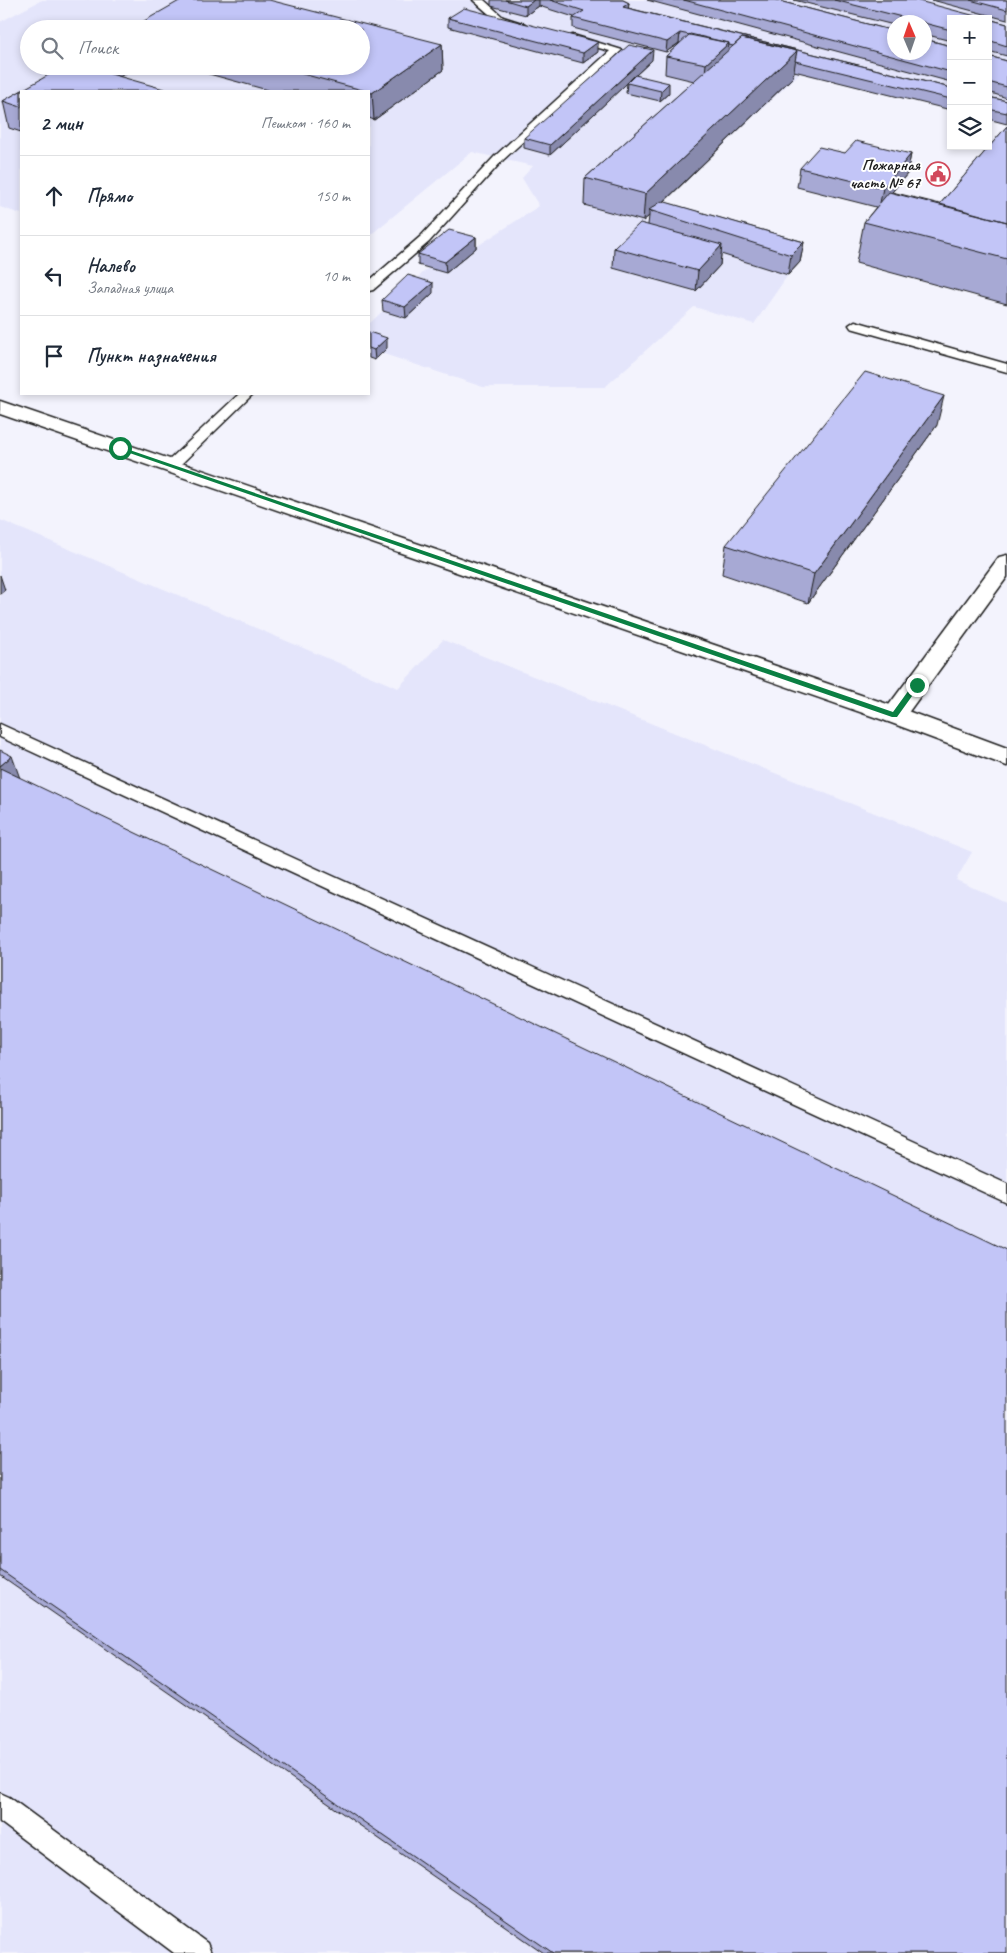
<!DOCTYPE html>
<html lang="ru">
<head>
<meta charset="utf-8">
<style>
	:root { --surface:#fff; --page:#f2f2f3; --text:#1f2937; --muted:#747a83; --line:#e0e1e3 }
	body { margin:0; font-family:Caveat,sans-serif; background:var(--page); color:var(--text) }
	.controls { position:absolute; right:15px; top:15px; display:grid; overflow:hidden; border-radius:0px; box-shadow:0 2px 8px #0003 }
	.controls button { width:45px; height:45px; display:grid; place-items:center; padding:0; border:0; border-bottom:1px solid var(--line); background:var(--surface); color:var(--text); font:25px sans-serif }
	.compass { position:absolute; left:887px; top:15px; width:45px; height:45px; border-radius:50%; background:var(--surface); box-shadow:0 2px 8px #0003; rotate:358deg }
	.stop { position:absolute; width:15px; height:15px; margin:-11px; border:4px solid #0b8043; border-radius:50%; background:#fff }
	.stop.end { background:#0b8043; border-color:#fff; box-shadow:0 1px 5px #0008 }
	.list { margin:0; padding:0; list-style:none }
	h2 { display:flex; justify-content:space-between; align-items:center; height:65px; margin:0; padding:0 20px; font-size:21px }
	h2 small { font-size:16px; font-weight:400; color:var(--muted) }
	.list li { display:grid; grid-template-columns:32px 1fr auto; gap:15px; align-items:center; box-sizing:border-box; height:80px; padding:0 20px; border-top:1px solid var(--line) }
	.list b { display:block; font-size:19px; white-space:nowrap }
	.list p { margin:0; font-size:16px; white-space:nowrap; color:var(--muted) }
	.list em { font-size:16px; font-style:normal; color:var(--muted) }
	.icon { flex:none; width:28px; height:28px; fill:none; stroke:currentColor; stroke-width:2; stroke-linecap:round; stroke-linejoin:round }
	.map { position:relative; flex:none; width:1007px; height:1953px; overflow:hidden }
	.search { position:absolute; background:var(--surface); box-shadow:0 2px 8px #0003; left:20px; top:20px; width:350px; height:55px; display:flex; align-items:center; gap:12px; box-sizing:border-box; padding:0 18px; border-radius:28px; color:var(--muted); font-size:19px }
	.panel { position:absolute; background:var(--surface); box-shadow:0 2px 8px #0003; left:20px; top:90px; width:350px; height:305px; border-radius:0px }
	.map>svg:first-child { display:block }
	.built { fill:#e4e5fb; fill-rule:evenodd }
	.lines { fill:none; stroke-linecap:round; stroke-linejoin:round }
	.service-casing { stroke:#1c1c1c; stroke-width:3 }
	.minor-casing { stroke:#1c1c1c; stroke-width:3 }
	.secondary-casing { stroke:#1c1c1c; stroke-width:3 }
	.service { fill:#fff; fill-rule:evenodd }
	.minor { fill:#fff; fill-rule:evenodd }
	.secondary { fill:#fff; fill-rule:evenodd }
	.wall { fill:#a7a9d4; stroke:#1c1c1c }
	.shaded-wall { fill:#888aad; stroke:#1c1c1c }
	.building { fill:#c2c5f7; stroke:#1c1c1c }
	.route { fill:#0b8043 }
	.labels { text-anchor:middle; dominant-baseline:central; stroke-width:4; stroke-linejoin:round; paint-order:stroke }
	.far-poi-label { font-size:16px; font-weight:bold; fill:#1c1c1c; stroke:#fff; text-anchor:end }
</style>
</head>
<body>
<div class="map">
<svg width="1007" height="1953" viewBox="0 0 1007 1953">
	<rect width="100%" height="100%" fill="#f3f3fd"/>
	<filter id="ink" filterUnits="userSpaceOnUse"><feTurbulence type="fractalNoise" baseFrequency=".02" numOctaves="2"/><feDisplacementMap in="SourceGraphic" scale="10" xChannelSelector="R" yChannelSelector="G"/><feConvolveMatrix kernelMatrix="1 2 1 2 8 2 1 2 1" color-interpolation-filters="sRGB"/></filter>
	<g filter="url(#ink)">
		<path class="built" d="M42,0H1007V124L988,119V19H951V110L800,73L643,221L654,225L660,221L800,262L788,275L754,324L694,307L605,387H483L369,349V324L428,268L418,265L450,240L476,247L539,206L522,178L533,166L472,152L369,236V91H21V214L0,207V22ZM894,22H924V52H894ZM29,29H361V66H29Z
			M0,520L398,688L443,640L972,852L956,880L1007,903V1953H0Z"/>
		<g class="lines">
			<g class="service-casing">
				<path id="service" d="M473,0H484L503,17L525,24L520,27L497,21Z
					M573,35L622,50L503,160L429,242L373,290L369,291V281L421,236L495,156L610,51L569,40V36Z
					M855,321L1007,364V372L851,328L849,325Z
					M239,394H253L177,468H167L165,465L167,462Z
					M0,724L1007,1184V1203L0,737Z
					M0,1793L9,1797L207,1943L211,1953H174L0,1822Z"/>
			</g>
			<g class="minor-casing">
				<path id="minor" d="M1007,555V577L902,721L894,723L886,721L882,715L886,709L999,557Z"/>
			</g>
			<g class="secondary-casing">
				<path id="secondary" d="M0,401L902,709L1007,748V766L886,721L0,414Z"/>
			</g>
			<use href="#service" class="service"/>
			<use href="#minor" class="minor"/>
			<use href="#secondary" class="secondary"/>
		</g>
		<path class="wall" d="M491,0H623L629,3L628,8L951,88V110L794,71L793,77L664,202L804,242L800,262L788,275L721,254L720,265L696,291L613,268L614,248L648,225L649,216L643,221L584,205L585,178L694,81L665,74L666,56L680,43H679L666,52L573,28V18L574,17L539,6L526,15L491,6Z
			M647,0H775L951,46V82Z
			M794,0H915L951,19V41L924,34V22H894V25Z
			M932,0H1007V20Z
			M448,18L598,52L583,63L448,27Z
			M988,19L1007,24V56L988,51Z
			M442,44L443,70L374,120L369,118V91H271L180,66H361Z
			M988,56L1007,61V98L988,92Z
			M652,60L636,75L669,93L660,101L626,93L627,83L550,155L524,148V138Z
			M21,91V132L9,128L3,101Z
			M988,97L1007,101V124L988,119Z
			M1007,126V304L856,263L864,222L876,207L797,187L800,168L845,153L911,154L907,174L892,192L940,204Z
			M476,237V248L446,273L418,265V254Z
			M433,293L406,318L383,311L382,300Z
			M369,332L387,348L375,360L369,358Z
			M937,425L808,603L722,574L726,545Z
			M0,750L20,778L1007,1953H544L0,1576Z"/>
		<path class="shaded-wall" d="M534,0H539V6L526,15V6Z
			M629,3L628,12L623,7Z
			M680,33L679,43L666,52L667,42Z
			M598,42V52L583,63V53Z
			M729,43L727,62L704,83L706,64Z
			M442,44L443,70L374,120L372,93Z
			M653,50L652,60L550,155V145Z
			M797,51L793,77L653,212L649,210V216L643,221L645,194Z
			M88,66H138L96,91L86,67Z
			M669,83V93L660,101L661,91Z
			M911,154L907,174L879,208L883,188Z
			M476,237V248L446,273L445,262Z
			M804,242L800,262L788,275L791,255Z
			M722,245L720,265L696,291L698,271Z
			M433,283V293L406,318L405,307Z
			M387,338V348L375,360L374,350Z
			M944,396L937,425L808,603L814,574Z
			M0,575L5,590L0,594Z
			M12,756L22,784L0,772V766Z"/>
		<path class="building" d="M181,0H269L442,44L372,93L369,92V91H366L273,66H361V29H130Z
			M505,0H534L526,6Z
			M550,0H623L629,3L623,7L951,88V99L795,61L797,51L742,38L733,46L729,45V43L680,33L667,42L573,18L584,11Z
			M684,0H775L875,26L894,31V52H924V39L951,46V72Z
			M834,0H915L987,19H951V30L924,23V22H922Z
			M970,0H1007V10Z
			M464,8L598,42L583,53L448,18Z
			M988,19L1007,24V46L988,40Z
			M690,34L729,43L706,64L666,56Z
			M742,38L797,51L645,194L585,178Z
			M629,45L653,50L550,145L524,138Z
			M988,56L1007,61V87L988,82Z
			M64,66H88L86,67L171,91H21V107L3,101Z
			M635,75L669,83L661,91L627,83Z
			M988,97L1007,101V113L988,109Z
			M1007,126V222L940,204Z
			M856,141L911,154L883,188L800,168L819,147L845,153Z
			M889,192L1007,222V259L864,222Z
			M662,201L804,242L791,255L649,210Z
			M640,223L722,245L698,271L614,248Z
			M449,230L476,237L445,262L418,254Z
			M408,275L433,283L405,307L382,300Z
			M369,332L387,338L374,350L369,348Z
			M865,372L944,396L814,574L726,545Z
			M0,750L12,756L0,766Z
			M0,768L1007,1250V1953H553L0,1570Z"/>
	</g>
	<path class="route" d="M118,446L893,712L914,683L920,685L897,717H892L118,449Z"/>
	<defs>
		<g id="civic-ring" transform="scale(1.25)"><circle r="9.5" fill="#fff" stroke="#d1495b" stroke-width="1.5"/><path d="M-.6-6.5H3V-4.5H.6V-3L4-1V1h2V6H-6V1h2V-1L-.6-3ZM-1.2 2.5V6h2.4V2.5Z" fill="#d1495b"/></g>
	</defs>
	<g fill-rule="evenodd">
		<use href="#civic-ring" x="938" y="174"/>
	</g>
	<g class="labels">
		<g class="far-poi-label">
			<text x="920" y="165">Пожарная<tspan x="920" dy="18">часть № 67</tspan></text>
		</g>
	</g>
</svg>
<div class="controls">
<button>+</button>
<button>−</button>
<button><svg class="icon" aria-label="layers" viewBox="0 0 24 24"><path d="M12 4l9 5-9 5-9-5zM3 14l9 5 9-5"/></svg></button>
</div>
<svg class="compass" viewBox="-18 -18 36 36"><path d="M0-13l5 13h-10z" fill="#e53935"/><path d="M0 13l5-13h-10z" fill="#747a83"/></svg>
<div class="stop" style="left:120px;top:448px"></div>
<div class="stop end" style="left:917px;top:685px"></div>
<div class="search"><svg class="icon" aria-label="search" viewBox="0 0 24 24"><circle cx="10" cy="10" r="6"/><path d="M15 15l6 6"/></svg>Поиск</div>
<section class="panel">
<h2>2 мин<small>Пешком · 160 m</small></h2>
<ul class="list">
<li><svg class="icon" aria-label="ahead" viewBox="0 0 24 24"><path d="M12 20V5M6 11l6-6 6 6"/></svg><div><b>Прямо</b></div><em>150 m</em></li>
<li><svg class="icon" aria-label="left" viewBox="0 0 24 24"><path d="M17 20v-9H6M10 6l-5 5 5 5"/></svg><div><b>Налево</b><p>Западная улица</p></div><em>10 m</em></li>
<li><svg class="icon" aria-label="arrive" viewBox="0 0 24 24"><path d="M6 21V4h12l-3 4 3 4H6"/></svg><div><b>Пункт назначения</b></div></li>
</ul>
</section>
</div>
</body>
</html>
